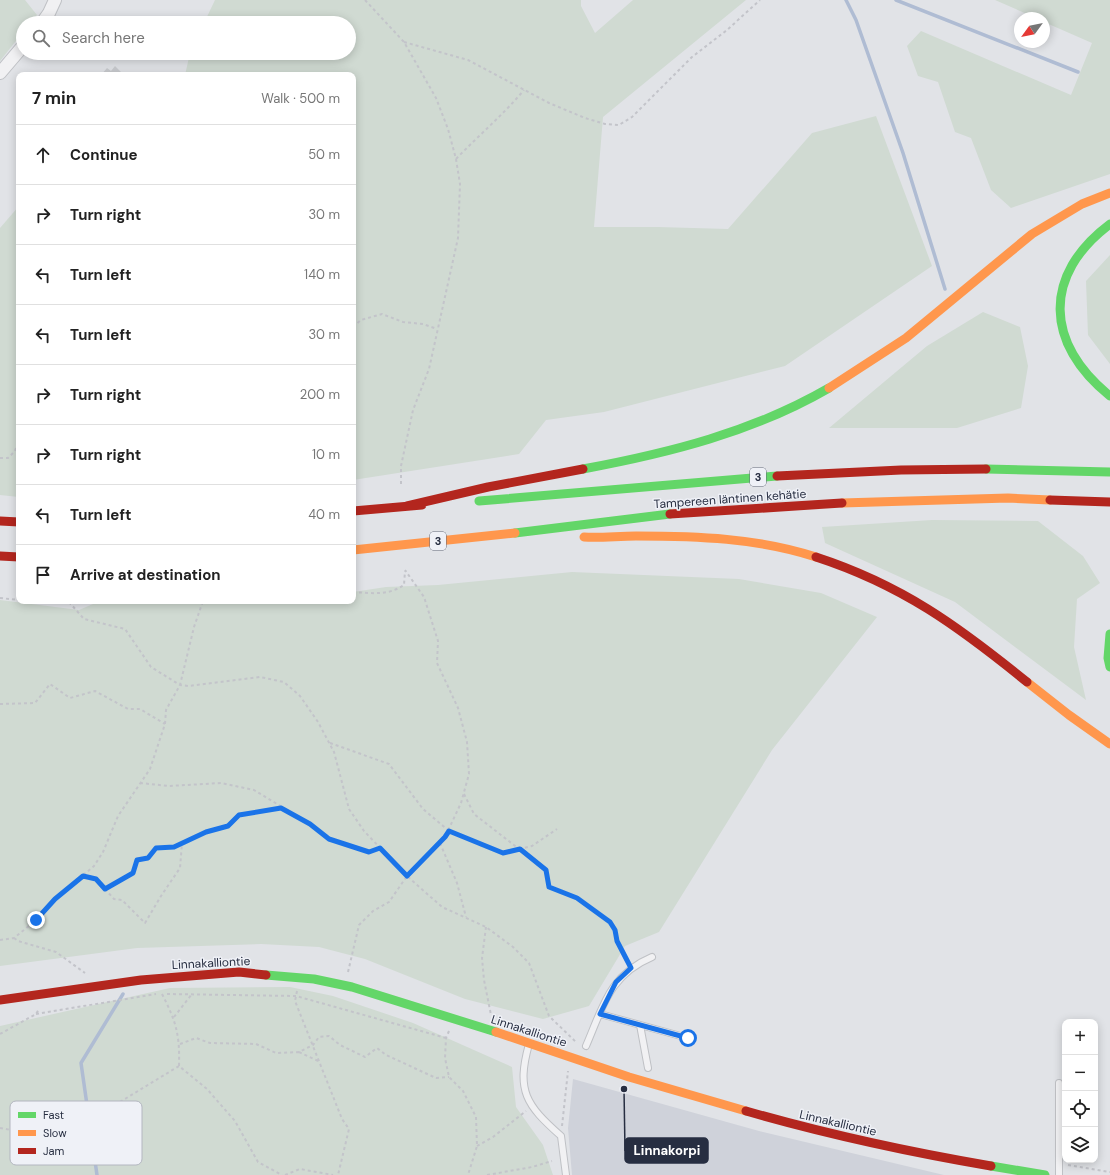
<!DOCTYPE html>
<html lang="en">
<head>
<meta charset="utf-8">
<style>
	:root { --surface:#fff; --page:#f2f2f2; --text:#222; --muted:#767676; --line:#e0e0e0 }
	body { margin:0; font-family:"DM Sans",sans-serif; background:var(--page); color:var(--text) }
	.controls { position:absolute; right:12px; bottom:12px; display:grid; overflow:hidden; border-radius:8px; box-shadow:0 2px 10px #0003 }
	.controls button { width:36px; height:36px; display:grid; place-items:center; padding:0; border:0; border-bottom:1px solid var(--line); background:var(--surface); color:var(--text); font:20px sans-serif }
	.compass { position:absolute; left:1014px; top:12px; width:36px; height:36px; border-radius:50%; background:var(--surface); box-shadow:0 2px 10px #0003; rotate:237deg }
	.stop { position:absolute; width:12px; height:12px; margin:-9px; border:3px solid #1a73e8; border-radius:50%; background:#fff }
	.stop.end { background:#1a73e8; border-color:#fff; box-shadow:0 1px 4px #0008 }
	.list { margin:0; padding:0; list-style:none }
	h2 { display:flex; justify-content:space-between; align-items:center; height:52px; margin:0; padding:0 16px; font-size:17px }
	h2 small { font-size:13px; font-weight:400; color:var(--muted) }
	.list li { display:grid; grid-template-columns:26px 1fr auto; gap:12px; align-items:center; box-sizing:border-box; height:60px; padding:0 16px; border-top:1px solid var(--line) }
	.list b { display:block; font-size:15px; white-space:nowrap }
	.list em { font-size:13px; font-style:normal; color:var(--muted) }
	.icon { flex:none; width:22px; height:22px; fill:none; stroke:currentColor; stroke-width:2; stroke-linecap:round; stroke-linejoin:round }
	.map { position:relative; flex:none; width:1110px; height:1175px; overflow:hidden }
	.search { position:absolute; background:var(--surface); box-shadow:0 2px 10px #0003; left:16px; top:16px; width:340px; height:44px; display:flex; align-items:center; gap:10px; box-sizing:border-box; padding:0 14px; border-radius:22px; color:var(--muted); font-size:15px }
	.panel { position:absolute; background:var(--surface); box-shadow:0 2px 10px #0003; left:16px; top:72px; width:340px; height:532px; border-radius:8px }
	.map>svg:first-child { display:block }
	.built { fill:#cfd2da }
	.green { fill:#d0dad2 }
	.lines { fill:none; stroke-linecap:round; stroke-linejoin:round }
	.stream { stroke:#afbcd3; stroke-width:3.5 }
	.building { fill:#c9cbcf }
	.lane-casing { stroke:#bfc1c5; stroke-width:8 }
	.street-casing { stroke:#bfc1c5; stroke-width:14 }
	.path { stroke:#c3c4ca; stroke-width:2; stroke-dasharray:3 3; stroke-linecap:butt }
	.lane { stroke:#f1f1f3; stroke-width:6 }
	.street { stroke:#f1f1f3; stroke-width:12 }
	.fast { stroke:#63d668; stroke-width:9 }
	.slow { stroke:#ff974d; stroke-width:9 }
	.jam { stroke:#b3261e; stroke-width:9 }
	.route { stroke:#1a73e8; stroke-width:5 }
	.labels { text-anchor:middle; dominant-baseline:central; stroke-width:3; stroke-linejoin:round; paint-order:stroke }
	.shield { fill:#eff1f7; stroke:#636878; stroke-width:1 }
	.shield-label { font-size:11px; font-weight:bold; fill:#272e41 }
	.street-label { font-size:12px; fill:#272e41; stroke:#eff1f7 }
	.key { fill:#eff1f7; stroke:#b3b6c0; stroke-width:1 }
	.key-label { font-size:11px; fill:#272e41 }
	.leader { fill:none; stroke:#272e41; stroke-width:1.5 }
	.callout-dot { fill:#272e41; stroke:#eff1f7; stroke-width:1.5 }
	.callout { fill:#272e41; stroke:#272e41; stroke-width:1.5 }
	.callout-label { font-size:13px; text-anchor:middle; font-weight:bold; fill:#fff }
</style>
</head>
<body>
<div class="map">
<svg width="1110" height="1175" viewBox="0 0 1110 1175">
	<rect width="100%" height="100%" fill="#e1e3e7"/>
	<path class="built" d="M573,1079L759,1131L944,1175H572L568,1128Z"/>
	<path class="green" d="M0,0H25L37,15L30,23H23V32L0,61Z
		M215,0H581V6L595,33L633,0H746L603,117L594,227H658L728,229L812,133L876,116L932,266L785,366L604,412L546,420L519,454L353,480V75H185L190,53H349V23H204Z
		M995,0H1110V174L1011,208L991,190L971,138L955,132L938,82L918,76L907,46L921,31L1071,95L1092,43L1044,22V18H1036Z
		M19,206V497L0,495V228Z
		M1110,255V364L1088,335L1086,281Z
		M983,312L1020,327L1028,366L1021,408L957,428H829L927,346Z
		M932,520L1038,521L1083,556L1100,583L1077,599L1074,647L1086,700L955,602L825,543L822,527Z
		M572,572L739,579L821,593L877,617L772,750L659,932L625,946L589,1006L543,1019L465,999L365,959L319,947L261,944L137,948L0,966V600L79,610L100,601H353V592L386,587L438,585Z
		M290,987L333,996L413,1023L512,1067L516,1107L543,1145L553,1175H0V1026L170,988Z"/>
	<g class="lines">
		<path class="stream" d="M846,0L856,20L903,153L945,289
			M896,0L1078,72
			M97,1175L81,1063L123,994"/>
	</g>
	<path class="building" d="M115,66L121,72L118,75H101L107,68L111,71Z"/>
	<g class="lines">
		<g class="lane-casing">
			<path id="lane" d="M600,1014L688,1038
				M640,1025L648,1068
				M529,1044C516,1091 526,1105 561,1136L566,1175
				M586,1046C603,1007 609,975 652,957
				M1059,1175V1083"/>
		</g>
		<g class="street-casing">
			<path id="street" d="M42,23L49,13L55,0
				M0,73L23,46"/>
		</g>
		<path class="path" d="M365,0L404,42L436,98L448,129L456,159L460,184L458,238L429,369L413,410L401,466V485
			M404,42L468,60L549,103L585,118L605,124L619,125L632,117L692,57L727,30L760,0
			M456,159C479,135 503,115 524,90
			M353,327L361,320L382,314L403,322L423,324L437,329
			M0,458H8L15,451L19,439
			M353,592C371,593 388,596 404,585L405,571
			M0,598L19,600
			M38,601L59,603L91,601
			M69,602L84,619L125,629L151,667L180,685L188,686L260,677L284,682L300,696L318,722L334,752L349,809L364,831L407,876L442,907L486,927L513,947L529,963L549,1016L577,1043
			M0,704L35,703L50,684L70,698L95,691L128,709H140L165,724
			M330,743L389,764L423,809L449,831L482,846L503,853L532,846L557,829
			M140,783L169,786L221,783L254,790L310,824L329,839L369,852L380,848
			M464,794L474,814L546,870L549,887L577,898L610,922L615,930L617,941L628,961
			M440,843L457,883L466,917
			M83,876L96,879L105,889L133,873L137,860L148,858L156,849L174,847L206,831L228,826L239,815L280,808
			M105,889L114,899L122,900L145,923L161,896L180,868L182,843
			M486,927L482,958L484,980L491,1015
			M14,938L18,941L56,952L85,973
			M0,940L14,938L35,921L55,899L94,866L103,852L118,816L150,769L165,724L166,710L180,685L194,627L203,601
			M348,972L359,925L373,911L389,902L407,876L445,837L461,803L469,774L467,742L458,708L437,663L438,641L424,597L405,570
			M297,991L295,1001L342,1119L349,1129L338,1175
			M162,994C176,1021 180,1035 179,1066L207,1089L235,1121L258,1162L282,1175
			M167,994L296,996L446,1038
			M36,1014L156,994
			M174,1017L192,994
			M449,1031L446,1038L445,1058L449,1077L463,1091L476,1117L477,1146L468,1175
			M0,1034L36,1014L39,1009
			M180,1044L196,1038L210,1043L256,1044L276,1053L299,1052L313,1045L319,1037L329,1036L340,1045L365,1057L377,1048L386,1055L436,1078L449,1077
			M299,1052L318,1061
			M562,1126L568,1071
			M0,1128L27,1133L61,1126L115,1105L179,1066
			M477,1146L493,1137L526,1111
			M1068,1165L1110,1172
			M285,1175L300,1169L333,1175
			M487,1175L532,1167L552,1161"/>
		<use href="#lane" class="lane"/>
		<use href="#street" class="street"/>
		<path class="fast" d="M1110,224C1042,275 1045,344 1110,396
			M583,469C669,453 753,432 829,388
			M986,469L1110,472
			M479,501L777,476
			M515,533L670,514
			M1110,634L1108,658L1110,667
			M266,975L314,979L352,987L496,1032
			M991,1166L1045,1175"/>
		<path class="slow" d="M829,388L906,338L1032,234L1082,204L1110,193
			M842,503L1008,498L1050,500
			M584,537C601,538 618,536 636,536C696,536 758,538 816,557
			M353,550L515,533
			M1027,682L1069,715L1110,744
			M496,1032L629,1077L746,1111"/>
		<path class="jam" d="M777,476L901,470L986,469
			M1050,500L1110,502
			M407,506L488,487L583,469
			M353,511L422,505
			M670,514L842,503
			M0,521L19,522
			M0,556L19,557
			M816,557C902,585 958,626 1027,682
			M0,1000L141,980L239,972L266,975
			M746,1111C826,1134 909,1152 991,1166"/>
	</g>
	<g class="lines">
		<path class="route" d="M36,920L55,899L83,876L96,879L105,889L133,873L137,860L148,858L156,848L174,847L206,832L228,826L239,815L281,808L310,824L329,839L369,852L380,848L407,876L445,837L449,831L503,853L520,849L546,870L549,887L577,898L610,922L615,930L617,941L631,968L616,982L600,1014L688,1038"/>
	</g>
	<g class="labels">
		<g class="shield">
			<rect x="750" y="468" width="16" height="18" rx="3"/>
			<rect x="430" y="532" width="16" height="18" rx="3"/>
		</g>
		<g class="shield-label">
			<text x="758" y="477">3</text>
			<text x="438" y="541">3</text>
		</g>
		<g class="street-label">
			<text transform="translate(730 499) rotate(-4)">Tampereen läntinen kehätie</text>
			<text transform="translate(211 963) rotate(-3)">Linnakalliontie</text>
			<text transform="translate(529 1031) rotate(18)">Linnakalliontie</text>
			<text transform="translate(838 1123) rotate(13)">Linnakalliontie</text>
		</g>
	</g>
	<rect x="10" y="1101" width="132" height="64" rx="6" class="key"/>
	<rect x="18" y="1112" width="18" height="6" fill="#63d668"/>
	<rect x="18" y="1130" width="18" height="6" fill="#ff974d"/>
	<rect x="18" y="1148" width="18" height="6" fill="#b3261e"/>
	<g class="key-label">
		<text x="43" y="1119">Fast</text>
		<text x="43" y="1137">Slow</text>
		<text x="43" y="1155">Jam</text>
	</g>
	<path class="leader" d="M624 1089L625 1151"/>
	<circle class="callout-dot" cx="624" cy="1089" r="4"/>
	<rect class="callout" x="625" y="1138" width="83" height="25" rx="4"/>
	<g class="callout-label">
		<text x="667" y="1155">Linnakorpi</text>
	</g>
</svg>
<div class="controls">
<button>+</button>
<button>−</button>
<button><svg class="icon" aria-label="locate" viewBox="0 0 24 24"><circle cx="12" cy="12" r="6"/><path d="M12 2v4M12 18v4M2 12h4M18 12h4"/></svg></button>
<button><svg class="icon" aria-label="layers" viewBox="0 0 24 24"><path d="M12 4l9 5-9 5-9-5zM3 14l9 5 9-5"/></svg></button>
</div>
<svg class="compass" viewBox="-18 -18 36 36"><path d="M0-13l5 13h-10z" fill="#e53935"/><path d="M0 13l5-13h-10z" fill="#767676"/></svg>
<div class="stop" style="left:688px;top:1038px"></div>
<div class="stop end" style="left:36px;top:920px"></div>
<div class="search"><svg class="icon" aria-label="search" viewBox="0 0 24 24"><circle cx="10" cy="10" r="6"/><path d="M15 15l6 6"/></svg>Search here</div>
<section class="panel">
<h2>7 min<small>Walk · 500 m</small></h2>
<ul class="list">
<li><svg class="icon" aria-label="ahead" viewBox="0 0 24 24"><path d="M12 20V5M6 11l6-6 6 6"/></svg><div><b>Continue</b></div><em>50 m</em></li>
<li><svg class="icon" aria-label="right" viewBox="0 0 24 24"><path d="M7 20v-9h11M14 6l5 5-5 5"/></svg><div><b>Turn right</b></div><em>30 m</em></li>
<li><svg class="icon" aria-label="left" viewBox="0 0 24 24"><path d="M17 20v-9H6M10 6l-5 5 5 5"/></svg><div><b>Turn left</b></div><em>140 m</em></li>
<li><svg class="icon" aria-label="left" viewBox="0 0 24 24"><path d="M17 20v-9H6M10 6l-5 5 5 5"/></svg><div><b>Turn left</b></div><em>30 m</em></li>
<li><svg class="icon" aria-label="right" viewBox="0 0 24 24"><path d="M7 20v-9h11M14 6l5 5-5 5"/></svg><div><b>Turn right</b></div><em>200 m</em></li>
<li><svg class="icon" aria-label="right" viewBox="0 0 24 24"><path d="M7 20v-9h11M14 6l5 5-5 5"/></svg><div><b>Turn right</b></div><em>10 m</em></li>
<li><svg class="icon" aria-label="left" viewBox="0 0 24 24"><path d="M17 20v-9H6M10 6l-5 5 5 5"/></svg><div><b>Turn left</b></div><em>40 m</em></li>
<li><svg class="icon" aria-label="arrive" viewBox="0 0 24 24"><path d="M6 21V4h12l-3 4 3 4H6"/></svg><div><b>Arrive at destination</b></div></li>
</ul>
</section>
</div>
</body>
</html>
